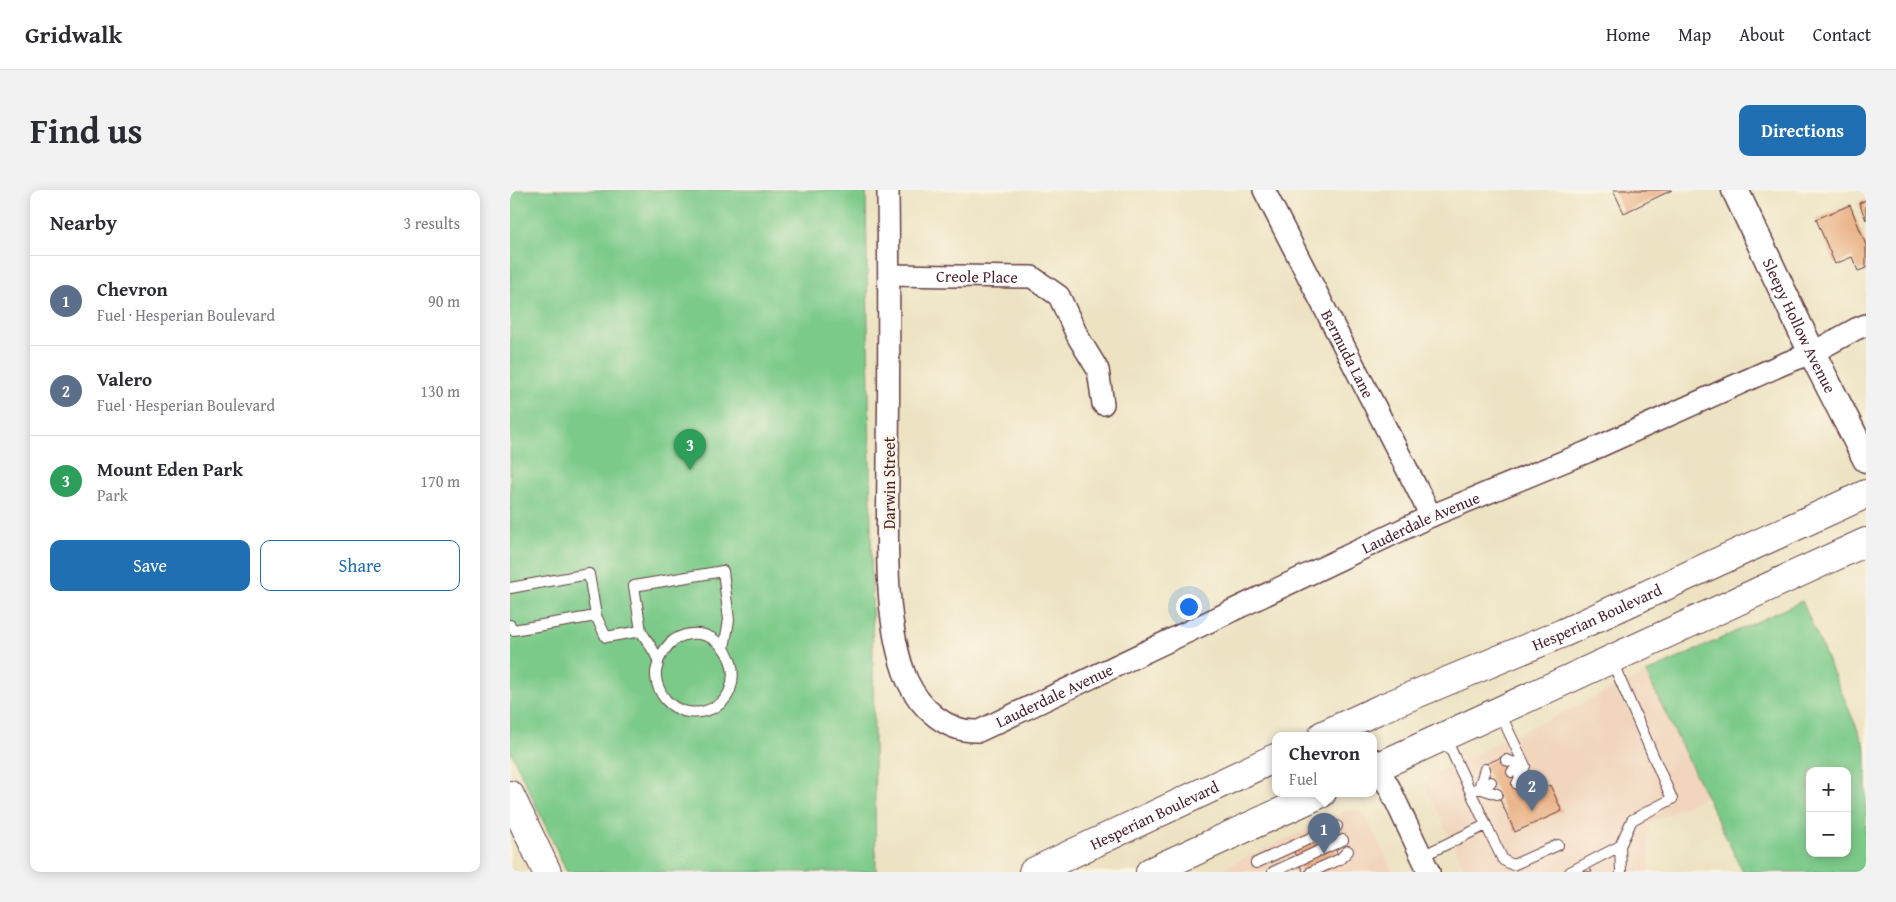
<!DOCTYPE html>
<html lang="en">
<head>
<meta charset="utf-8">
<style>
	:root { --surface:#fff; --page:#f2f2f3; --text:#2b2b33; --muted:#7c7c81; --line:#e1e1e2; --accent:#1f6fb2 }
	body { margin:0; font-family:"Gentium Book Plus",serif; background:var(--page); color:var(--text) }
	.controls { position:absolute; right:15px; bottom:15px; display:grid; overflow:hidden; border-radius:10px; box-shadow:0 2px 12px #0003 }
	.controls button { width:45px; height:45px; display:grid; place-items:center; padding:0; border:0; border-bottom:1px solid var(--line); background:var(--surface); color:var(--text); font:25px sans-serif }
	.you { position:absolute; left:678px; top:416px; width:18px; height:18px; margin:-12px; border:4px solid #fff; border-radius:50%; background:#1a73e8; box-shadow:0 0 0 8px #1a73e833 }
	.badge { display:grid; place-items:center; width:32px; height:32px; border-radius:50%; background:var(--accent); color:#fff; font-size:16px; font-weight:700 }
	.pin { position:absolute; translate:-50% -41px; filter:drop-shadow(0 1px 2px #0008) }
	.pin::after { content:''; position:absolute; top:26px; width:18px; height:15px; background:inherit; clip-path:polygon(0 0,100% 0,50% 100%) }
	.popup { position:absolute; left:762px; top:542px; width:105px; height:65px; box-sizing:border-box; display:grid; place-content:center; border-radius:10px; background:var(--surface); filter:drop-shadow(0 1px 4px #0005); font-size:16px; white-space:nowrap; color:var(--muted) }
	.popup b { font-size:19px; color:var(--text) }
	.popup::after { content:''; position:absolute; left:50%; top:100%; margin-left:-10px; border:10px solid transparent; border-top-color:var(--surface) }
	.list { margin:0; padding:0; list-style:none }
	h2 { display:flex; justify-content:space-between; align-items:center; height:65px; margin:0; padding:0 20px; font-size:21px }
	h2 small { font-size:16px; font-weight:400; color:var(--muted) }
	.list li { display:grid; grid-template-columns:32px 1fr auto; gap:15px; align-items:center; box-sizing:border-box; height:90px; padding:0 20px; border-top:1px solid var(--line) }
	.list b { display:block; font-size:19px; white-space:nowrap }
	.list p { margin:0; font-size:16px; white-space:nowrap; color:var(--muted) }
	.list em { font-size:16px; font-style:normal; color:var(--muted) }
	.actions { display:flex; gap:10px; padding:15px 20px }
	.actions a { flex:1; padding:11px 0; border:1px solid var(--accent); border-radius:10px; text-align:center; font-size:18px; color:var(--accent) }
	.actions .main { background:var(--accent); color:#fff }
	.map { position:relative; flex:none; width:1356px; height:682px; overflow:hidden; border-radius:10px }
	header { display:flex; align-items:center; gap:30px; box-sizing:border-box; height:70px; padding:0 25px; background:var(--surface); border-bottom:1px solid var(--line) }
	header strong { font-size:24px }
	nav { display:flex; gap:28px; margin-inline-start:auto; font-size:18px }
	.intro { display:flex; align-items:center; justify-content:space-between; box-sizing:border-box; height:120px; padding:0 30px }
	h1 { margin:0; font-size:35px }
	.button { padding:12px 22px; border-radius:10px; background:var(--accent); color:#fff; font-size:18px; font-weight:700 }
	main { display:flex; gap:30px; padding:0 30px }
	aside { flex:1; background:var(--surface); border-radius:10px; box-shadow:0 2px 12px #0003 }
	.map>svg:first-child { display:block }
	.built { fill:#f1d5bd }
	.green { fill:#7bca89; stroke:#62745a; fill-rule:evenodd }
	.building { fill:#e9b084 }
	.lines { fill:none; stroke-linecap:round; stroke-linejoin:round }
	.service-casing { stroke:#623c42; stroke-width:12 }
	.minor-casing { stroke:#623c42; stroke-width:24 }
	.tertiary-casing { stroke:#623c42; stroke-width:29 }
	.secondary-casing { stroke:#623c42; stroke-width:30 }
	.primary-casing { stroke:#623c42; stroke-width:30 }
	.service { stroke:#fff; stroke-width:10 }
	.minor { stroke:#fff; stroke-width:21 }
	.tertiary { stroke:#fff; stroke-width:26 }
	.secondary { stroke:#fff; stroke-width:28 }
	.primary { stroke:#fff; stroke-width:28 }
	.labels { text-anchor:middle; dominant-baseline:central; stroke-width:5; stroke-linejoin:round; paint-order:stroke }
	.street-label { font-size:16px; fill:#4a1f2b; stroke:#fcf5e5 }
</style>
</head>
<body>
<header>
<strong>Gridwalk</strong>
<nav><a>Home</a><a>Map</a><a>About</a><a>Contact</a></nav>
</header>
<div class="intro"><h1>Find us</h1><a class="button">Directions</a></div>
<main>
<aside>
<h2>Nearby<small>3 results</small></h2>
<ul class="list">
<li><span class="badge" style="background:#5c6f8a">1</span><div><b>Chevron</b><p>Fuel · Hesperian Boulevard</p></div><em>90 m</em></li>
<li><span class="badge" style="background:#5c6f8a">2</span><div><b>Valero</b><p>Fuel · Hesperian Boulevard</p></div><em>130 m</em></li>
<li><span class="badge" style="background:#2e9e5b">3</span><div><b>Mount Eden Park</b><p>Park</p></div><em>170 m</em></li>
</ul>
<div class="actions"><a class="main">Save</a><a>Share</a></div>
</aside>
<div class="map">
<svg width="1356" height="682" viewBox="0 0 1356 682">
	<rect width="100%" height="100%" fill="#fcf5e5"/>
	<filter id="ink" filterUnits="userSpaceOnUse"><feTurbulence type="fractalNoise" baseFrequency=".02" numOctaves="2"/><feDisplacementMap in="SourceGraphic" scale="10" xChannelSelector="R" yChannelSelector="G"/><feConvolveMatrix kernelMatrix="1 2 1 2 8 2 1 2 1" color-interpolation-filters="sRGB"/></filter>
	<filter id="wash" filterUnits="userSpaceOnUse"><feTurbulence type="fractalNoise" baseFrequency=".0096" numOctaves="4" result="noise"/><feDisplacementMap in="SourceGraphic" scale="20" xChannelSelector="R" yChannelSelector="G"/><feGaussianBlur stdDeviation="1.12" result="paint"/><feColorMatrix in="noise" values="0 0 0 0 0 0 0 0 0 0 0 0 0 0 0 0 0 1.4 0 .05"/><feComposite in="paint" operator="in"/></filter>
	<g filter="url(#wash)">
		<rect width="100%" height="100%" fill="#ede3c3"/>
		<path class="built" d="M1136,483L1196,606L1138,634L1139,682H956L915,595L921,585Z
			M838,620L850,621L857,628L883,682H705Z"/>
		<path class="green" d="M0,0H356L366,682H57L0,560Z
			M1292,411L1356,559V682H1233L1136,483ZM1300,581H1337V663H1300Z"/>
		<g id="blocks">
			<path class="building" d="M1103,0H1162L1114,23Z
				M1356,10V30L1349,13Z
				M1340,15L1356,55V78L1348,81L1342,67L1325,74L1306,29Z
				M994,566L1013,607L1040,595L1052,621L1005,642L974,575Z
				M815,636L832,674L814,682H793L780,653Z
				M1079,676L1082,682H1068Z"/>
		</g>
	</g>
	<g filter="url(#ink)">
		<use href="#blocks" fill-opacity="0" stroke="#623c42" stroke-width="1"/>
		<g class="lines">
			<g class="service-casing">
				<path id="service" d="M0,398L79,384L86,426L3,440L0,435
					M86,426L96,447L131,441C135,448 147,464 148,471C149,474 146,479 146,482C145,492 150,503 156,510C166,521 181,525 195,521C206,518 216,511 220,500C233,465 198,429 164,450C157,455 152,463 148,471
					M131,441L124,396L213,381L219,430L214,458
					M1101,469L1162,609L1122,630L1110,656L1111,682
					M989,521L1015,576L1007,594
					M996,570L1015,576L1002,582
					M969,598L975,579
					M969,598L981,592
					M961,601L969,598L987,604
					M976,635L993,670L1003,675L1048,655
					M912,666L976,635L935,547
					M746,673L827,636
					M763,682L833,650
					M801,682L830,669L838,661
					M1060,682L1110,656"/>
			</g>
			<g class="minor-casing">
				<g id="minor">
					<path id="s1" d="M378,0C379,91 379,182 378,272C378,337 372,430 397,490C410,518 437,543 469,541L921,326L1077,262L1273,174L1302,163L1346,139L1356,135"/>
					<path id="s2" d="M754,0L921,326"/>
					<path id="s3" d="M379,85L522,87L549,106L568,147L588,180L593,214"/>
					<path d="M863,569L880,599L919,682"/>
				</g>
			</g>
			<g class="tertiary-casing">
				<g id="tertiary">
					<path id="s4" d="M1225,0L1302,163L1356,269"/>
				</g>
			</g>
			<g class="secondary-casing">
				<path id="secondary" d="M0,605L37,682"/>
			</g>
			<g class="primary-casing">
				<g id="primary">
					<path id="s5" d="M813,545L870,519L1053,443L1356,304"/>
					<path d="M863,579L1356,352"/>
					<path id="s6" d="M523,682L765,568"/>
					<path d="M640,682L812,603"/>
				</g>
			</g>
			<use href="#service" class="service"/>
			<use href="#minor" class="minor"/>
			<use href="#tertiary" class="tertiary"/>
			<use href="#secondary" class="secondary"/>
			<use href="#primary" class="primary"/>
		</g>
	</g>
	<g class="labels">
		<g class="street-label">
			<text stroke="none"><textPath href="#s3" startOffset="88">Creole Place</textPath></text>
			<text stroke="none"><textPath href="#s4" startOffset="150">Sleepy Hollow Avenue</textPath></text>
			<text stroke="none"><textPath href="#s2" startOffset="184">Bermuda Lane</textPath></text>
			<text transform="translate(379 293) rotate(-90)">Darwin Street</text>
			<text stroke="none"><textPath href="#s1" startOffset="1074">Lauderdale Avenue</textPath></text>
			<text stroke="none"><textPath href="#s5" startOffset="298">Hesperian Boulevard</textPath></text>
			<text stroke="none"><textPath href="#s1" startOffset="669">Lauderdale Avenue</textPath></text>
			<text stroke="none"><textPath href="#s6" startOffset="134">Hesperian Boulevard</textPath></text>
		</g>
	</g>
</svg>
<div class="controls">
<button>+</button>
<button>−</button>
</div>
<div class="you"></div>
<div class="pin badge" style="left:814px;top:664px;background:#5c6f8a">1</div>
<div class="popup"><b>Chevron</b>Fuel</div>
<div class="pin badge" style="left:1022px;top:621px;background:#5c6f8a">2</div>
<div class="pin badge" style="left:180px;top:280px;background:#2e9e5b">3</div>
</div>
</main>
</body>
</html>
